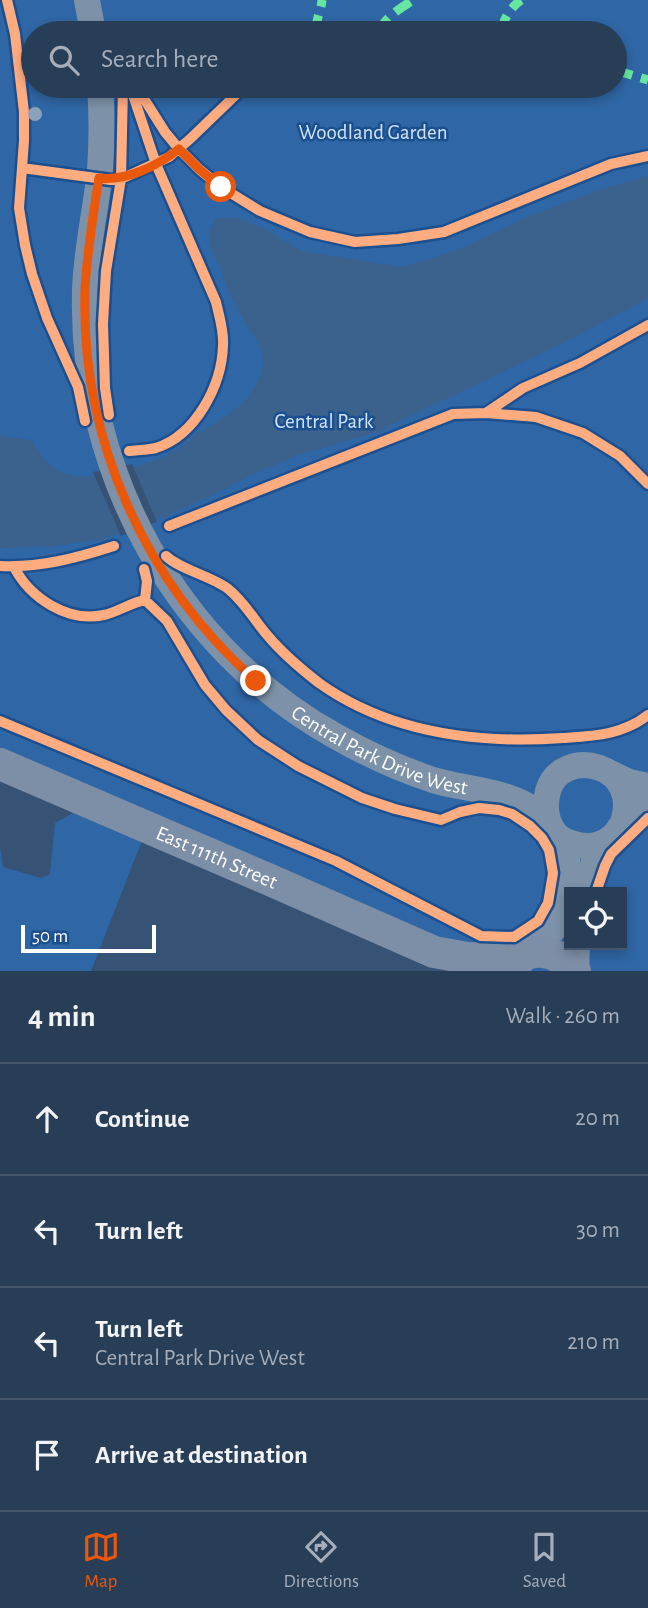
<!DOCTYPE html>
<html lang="en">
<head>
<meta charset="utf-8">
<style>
	:root { --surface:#283e57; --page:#30455d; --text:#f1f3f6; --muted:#a5aeba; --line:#44576d; --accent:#ea580c }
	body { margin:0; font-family:"Alegreya Sans",sans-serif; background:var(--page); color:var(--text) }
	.controls { position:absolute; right:21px; bottom:21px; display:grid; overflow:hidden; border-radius:0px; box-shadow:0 4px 10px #0003 }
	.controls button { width:63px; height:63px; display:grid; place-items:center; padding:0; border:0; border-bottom:2px solid var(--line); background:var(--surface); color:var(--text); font:35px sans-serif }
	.scale { position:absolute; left:21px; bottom:18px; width:135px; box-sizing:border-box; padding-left:7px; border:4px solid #fff; border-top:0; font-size:19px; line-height:24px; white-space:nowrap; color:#fff; -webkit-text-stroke:5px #1b4f8f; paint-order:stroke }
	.stop { position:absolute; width:21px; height:21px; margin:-16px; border:5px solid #ea580c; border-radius:50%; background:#fff }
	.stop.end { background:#ea580c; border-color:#fff; box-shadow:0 2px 7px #0008 }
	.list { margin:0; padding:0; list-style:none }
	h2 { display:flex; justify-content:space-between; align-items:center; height:91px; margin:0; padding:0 28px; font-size:30px }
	h2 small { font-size:23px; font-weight:400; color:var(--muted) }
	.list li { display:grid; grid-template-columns:46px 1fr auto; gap:21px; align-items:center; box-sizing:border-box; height:112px; padding:0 28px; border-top:2px solid var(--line) }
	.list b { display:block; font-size:26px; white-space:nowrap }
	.list p { margin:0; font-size:23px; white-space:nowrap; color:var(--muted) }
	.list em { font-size:23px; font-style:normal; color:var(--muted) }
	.icon { flex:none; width:38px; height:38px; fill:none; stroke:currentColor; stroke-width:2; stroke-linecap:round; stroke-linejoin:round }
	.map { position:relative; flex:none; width:648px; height:971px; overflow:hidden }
	.search { position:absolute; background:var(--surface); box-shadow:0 4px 10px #0003; left:21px; right:21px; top:21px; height:77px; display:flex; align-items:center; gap:18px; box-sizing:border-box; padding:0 24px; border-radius:38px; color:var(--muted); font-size:26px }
	.sheet { height:539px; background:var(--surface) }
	nav { display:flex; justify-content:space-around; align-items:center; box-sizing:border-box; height:98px; border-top:2px solid var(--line); background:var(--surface); font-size:19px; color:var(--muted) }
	nav a { display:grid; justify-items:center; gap:4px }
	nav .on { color:var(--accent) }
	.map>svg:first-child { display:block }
	.green { fill:#2f66a5; fill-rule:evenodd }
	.water { fill:#3b618d }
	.pier { fill:#365274 }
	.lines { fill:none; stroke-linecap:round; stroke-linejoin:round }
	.minor { stroke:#7d92a8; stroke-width:26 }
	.major { stroke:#7d8ea7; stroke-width:32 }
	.quiet { stroke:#66e7a1; stroke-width:9; stroke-dasharray:18 9; stroke-linecap:butt }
	.cycleway-casing { stroke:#1b4f8f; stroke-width:15 }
	.cycleway { stroke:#ffac80; stroke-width:10 }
	.tree { fill:#8aa2be }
	.route { stroke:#ea580c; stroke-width:9 }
	.labels { text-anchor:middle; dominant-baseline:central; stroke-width:5; stroke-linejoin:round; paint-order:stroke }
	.park-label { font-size:21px; fill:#cfe3fa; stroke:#1b4f8f }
	.street-label { font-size:21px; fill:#fff; stroke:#1b4f8f }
</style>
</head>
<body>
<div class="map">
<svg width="648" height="971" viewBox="0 0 648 971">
	<rect width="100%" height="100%" fill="#365274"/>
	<path class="green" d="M0,0H648V971H522L0,757ZM33,33H615V86H33ZM569,892H622V945H569Z
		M73,813L117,828L145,833L91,971H0V846L3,867L41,878L50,874L55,823Z"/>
	<path class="water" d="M648,176V298L567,341L377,432L298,455L249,476L219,492L173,513L103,539L55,546L0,548V436L32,440C43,464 63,480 90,476C120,472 151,465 176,450C186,445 193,436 202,431C230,415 270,390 262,352C259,341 249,330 244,320C238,309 232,298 227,287C224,280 223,273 220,267C209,246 204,240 216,218H239L266,230L302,251L401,267L433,258L465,247L527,217L602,189Z"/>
	<path class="pier" d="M132,464L157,522L121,536L93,472Z"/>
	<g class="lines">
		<g class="minor">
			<path d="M87,0L93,33"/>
			<path id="s1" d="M100,86C102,114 102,142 100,170C96,210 86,250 85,291C80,471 177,649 337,737C367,754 400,769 433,780C466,790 510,790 538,813C543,817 548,824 552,829"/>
			<path d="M610,773L629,782L648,786"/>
			<path d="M622,825C645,763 561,745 548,791C544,806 545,819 554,832C559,838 564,841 571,843C585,848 600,847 612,837C616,834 618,829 622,825C629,818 639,812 648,806"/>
			<path d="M585,892L596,855L611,838"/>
			<path d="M528,955C536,947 545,940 552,931C573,905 571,870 563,840"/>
			<path d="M576,971L577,945"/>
		</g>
		<g class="major">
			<path id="s2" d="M0,764L270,880L434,952L467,958L501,959L521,958"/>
			<path d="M508,971C524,943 557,948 575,971"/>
		</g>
		<path class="quiet" d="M317,33C314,22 321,12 322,0
			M379,33C383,18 401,8 413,0
			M503,33C501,21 511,7 521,0
			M615,70L648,80"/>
		<g class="cycleway-casing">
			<path id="cycleway" d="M7,0L15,34L24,112V141L19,208L25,245L32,274L47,318L78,387L85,421
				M136,86L165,132L179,149L200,170L221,187L260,211L310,232L355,242L398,239L444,232L611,164L648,156
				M22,168L111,180L121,179L169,157L190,139L245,86
				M486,413L523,388L580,363L648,325
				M109,415L105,388L103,324L106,271L121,179L123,86
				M129,451C138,450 147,450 156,448C196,435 222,385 223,345C224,330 219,316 216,302L156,164L132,92
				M169,526L453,414L486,413L536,417L583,433L620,456L648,484
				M166,556C181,570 209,575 227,588C244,601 254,620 268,636C283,654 301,669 319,683C389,733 478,744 563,738C593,736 623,735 648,715
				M0,566C39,568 77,558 114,546
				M14,567C30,598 68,623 104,615C118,612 130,603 145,600L147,581L144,569
				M0,721L336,861L481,936L514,937L538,921L548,903L553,873L549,850L542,838L530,826L512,814L499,810L479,808L460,812L441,820L395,809L362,798L298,766L258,740L226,710L205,685L167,621L145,600
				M596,892L605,866L611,854L648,818"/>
		</g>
		<use href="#cycleway" class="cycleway"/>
	</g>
	<circle class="tree" cx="35" cy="114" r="7"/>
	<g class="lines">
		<path class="route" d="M221,187L200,170L179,149C157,166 127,181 99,178C93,215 87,252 85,289C80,438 145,583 256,681"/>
	</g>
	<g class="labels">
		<g class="park-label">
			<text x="373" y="132">Woodland Garden</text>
			<text x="324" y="421">Central Park</text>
		</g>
		<g class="street-label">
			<text stroke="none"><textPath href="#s1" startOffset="789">Central Park Drive West</textPath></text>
			<text stroke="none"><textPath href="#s2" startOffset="236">East 111th Street</textPath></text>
		</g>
	</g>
</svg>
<div class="controls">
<button><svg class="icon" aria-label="locate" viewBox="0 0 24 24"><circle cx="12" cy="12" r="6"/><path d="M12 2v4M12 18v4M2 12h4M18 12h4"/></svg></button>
</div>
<div class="scale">50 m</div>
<div class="stop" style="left:221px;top:187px"></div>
<div class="stop end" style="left:256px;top:681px"></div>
<div class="search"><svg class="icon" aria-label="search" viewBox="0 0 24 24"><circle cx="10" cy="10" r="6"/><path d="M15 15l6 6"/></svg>Search here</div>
</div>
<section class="sheet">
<h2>4 min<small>Walk · 260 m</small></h2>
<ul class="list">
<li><svg class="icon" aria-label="ahead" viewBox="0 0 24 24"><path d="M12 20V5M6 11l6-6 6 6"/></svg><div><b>Continue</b></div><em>20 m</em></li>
<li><svg class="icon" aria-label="left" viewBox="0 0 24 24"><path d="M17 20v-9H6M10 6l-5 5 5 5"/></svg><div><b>Turn left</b></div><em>30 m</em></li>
<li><svg class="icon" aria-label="left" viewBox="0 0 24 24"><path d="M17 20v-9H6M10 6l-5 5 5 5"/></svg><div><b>Turn left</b><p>Central Park Drive West</p></div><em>210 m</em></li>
<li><svg class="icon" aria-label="arrive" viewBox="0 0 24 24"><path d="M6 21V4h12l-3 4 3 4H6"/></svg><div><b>Arrive at destination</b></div></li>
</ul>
</section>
<nav>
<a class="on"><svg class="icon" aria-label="map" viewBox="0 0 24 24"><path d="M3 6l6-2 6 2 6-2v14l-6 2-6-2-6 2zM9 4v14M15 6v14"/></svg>Map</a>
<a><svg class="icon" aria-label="directions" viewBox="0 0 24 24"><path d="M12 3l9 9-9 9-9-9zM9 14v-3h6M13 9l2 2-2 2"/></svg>Directions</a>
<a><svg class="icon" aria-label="saved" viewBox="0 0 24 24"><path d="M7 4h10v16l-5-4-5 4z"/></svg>Saved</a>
</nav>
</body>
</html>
